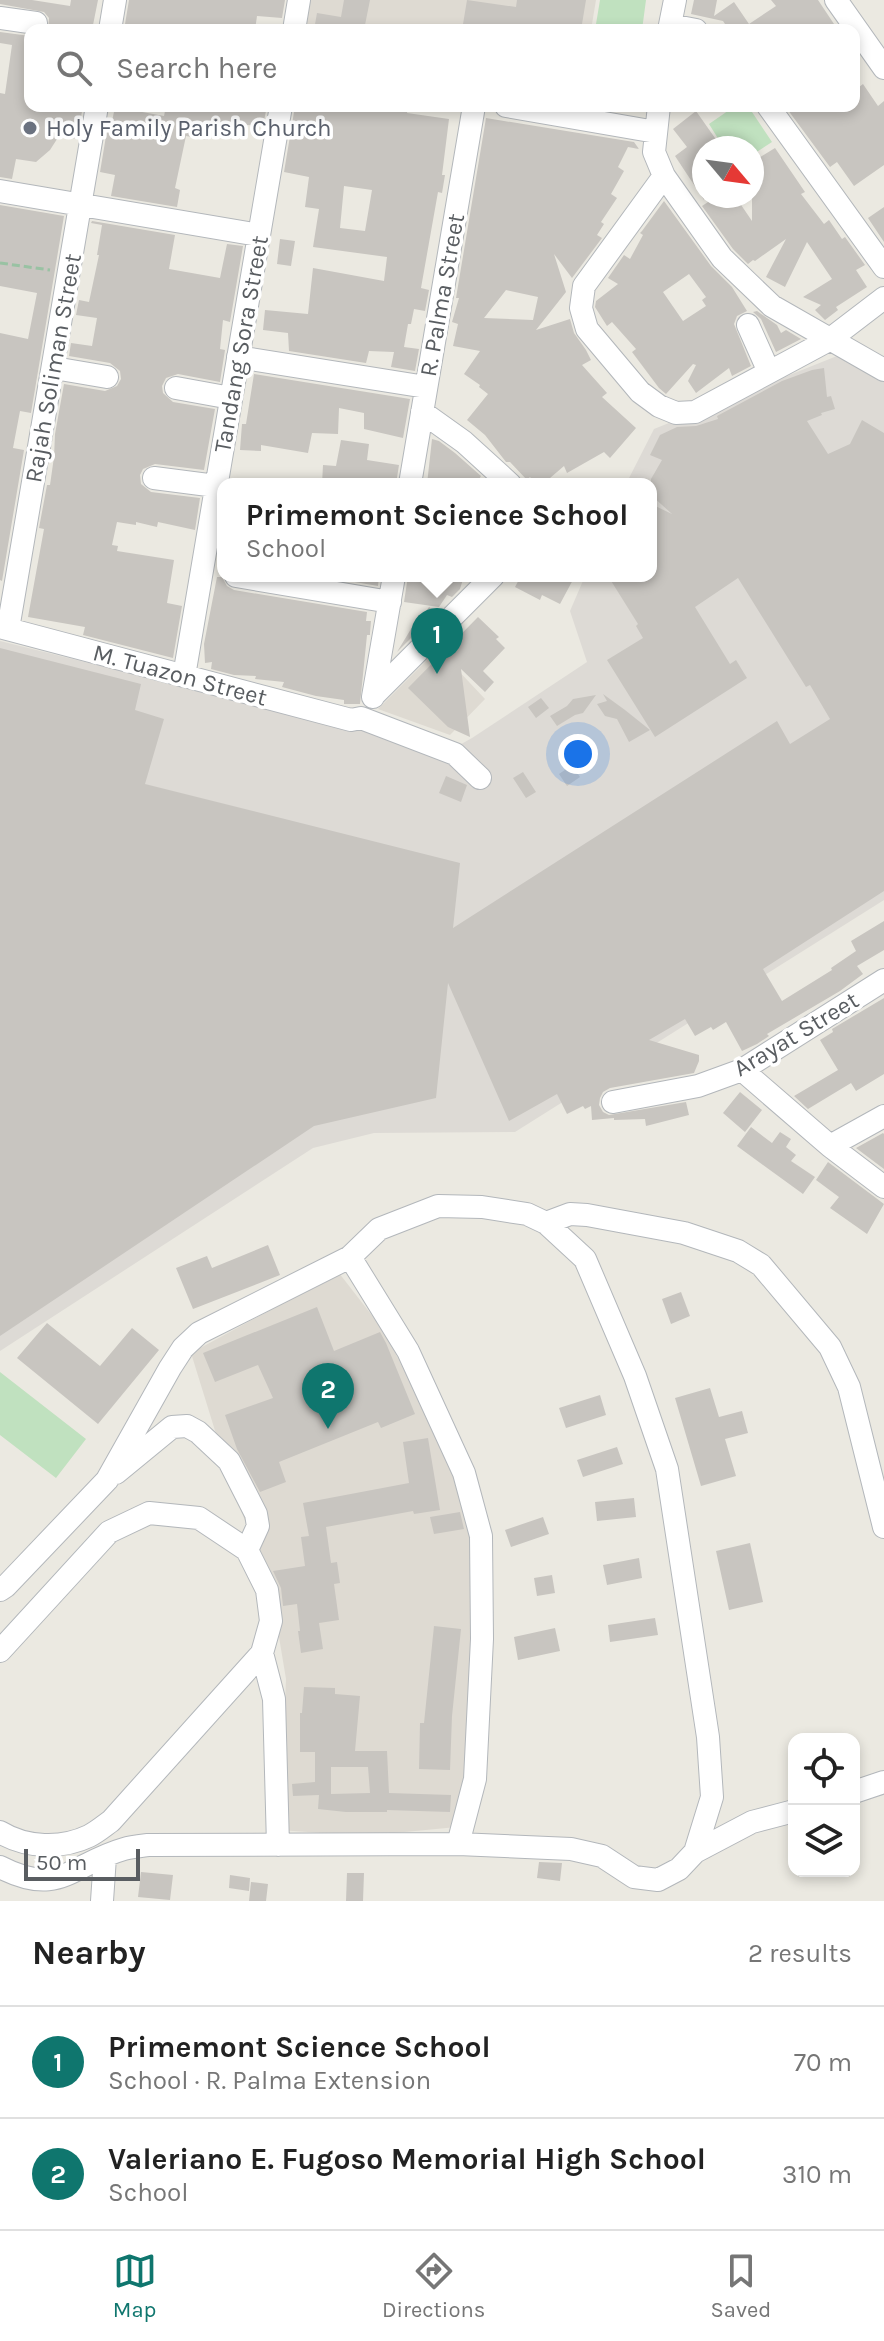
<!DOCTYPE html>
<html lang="en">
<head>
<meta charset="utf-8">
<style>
	:root { --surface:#fff; --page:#f6f6f6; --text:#222; --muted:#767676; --line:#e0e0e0; --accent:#0f766e }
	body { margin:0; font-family:Karla,sans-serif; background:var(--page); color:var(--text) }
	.controls { position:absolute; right:24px; bottom:24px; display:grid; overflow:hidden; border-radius:16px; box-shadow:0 4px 12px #0003 }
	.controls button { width:72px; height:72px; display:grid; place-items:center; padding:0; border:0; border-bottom:2px solid var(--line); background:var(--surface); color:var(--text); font:40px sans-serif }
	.compass { position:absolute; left:692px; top:136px; width:72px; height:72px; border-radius:50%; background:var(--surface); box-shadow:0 4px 12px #0003; rotate:119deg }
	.scale { position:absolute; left:24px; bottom:20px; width:116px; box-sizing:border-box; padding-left:8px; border:4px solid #595d61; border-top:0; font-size:22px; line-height:28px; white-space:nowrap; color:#595d61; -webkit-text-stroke:6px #fff; paint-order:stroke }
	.you { position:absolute; left:578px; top:754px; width:28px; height:28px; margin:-20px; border:6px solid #fff; border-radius:50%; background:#1a73e8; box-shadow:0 0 0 12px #1a73e833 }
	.badge { display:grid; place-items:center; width:52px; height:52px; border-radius:50%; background:var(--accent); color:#fff; font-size:26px; font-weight:700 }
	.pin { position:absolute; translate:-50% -66px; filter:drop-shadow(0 2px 4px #0008) }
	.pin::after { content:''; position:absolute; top:42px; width:28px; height:24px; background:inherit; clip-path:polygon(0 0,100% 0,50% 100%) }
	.popup { position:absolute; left:217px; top:478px; width:440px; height:104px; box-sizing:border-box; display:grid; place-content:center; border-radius:16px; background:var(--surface); filter:drop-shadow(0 2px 6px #0005); font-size:26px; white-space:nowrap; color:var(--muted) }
	.popup b { font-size:30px; color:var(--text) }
	.popup::after { content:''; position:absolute; left:50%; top:100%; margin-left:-16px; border:16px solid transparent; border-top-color:var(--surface) }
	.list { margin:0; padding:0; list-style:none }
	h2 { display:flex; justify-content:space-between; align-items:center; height:104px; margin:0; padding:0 32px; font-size:34px }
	h2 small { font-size:26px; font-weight:400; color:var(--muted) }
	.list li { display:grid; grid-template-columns:52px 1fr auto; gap:24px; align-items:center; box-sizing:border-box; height:112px; padding:0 32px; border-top:2px solid var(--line) }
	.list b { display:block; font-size:30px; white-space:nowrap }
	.list p { margin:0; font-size:26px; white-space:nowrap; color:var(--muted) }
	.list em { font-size:26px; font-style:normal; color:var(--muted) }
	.icon { flex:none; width:44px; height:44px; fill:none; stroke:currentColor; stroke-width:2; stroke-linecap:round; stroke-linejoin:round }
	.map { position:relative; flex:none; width:884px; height:1901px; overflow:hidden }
	.search { position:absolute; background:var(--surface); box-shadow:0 4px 12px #0003; left:24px; right:24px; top:24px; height:88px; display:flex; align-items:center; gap:20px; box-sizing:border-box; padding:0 28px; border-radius:16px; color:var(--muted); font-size:30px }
	.sheet { height:328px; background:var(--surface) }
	nav { display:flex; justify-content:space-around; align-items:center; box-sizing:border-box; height:112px; border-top:2px solid var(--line); background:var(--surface); font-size:22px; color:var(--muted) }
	nav a { display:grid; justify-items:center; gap:4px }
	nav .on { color:var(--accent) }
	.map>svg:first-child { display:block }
	.industrial { fill:#dddad5 }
	.education { fill:#dedad2 }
	.green { fill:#c0e1bf }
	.building { fill:#c8c5c0; fill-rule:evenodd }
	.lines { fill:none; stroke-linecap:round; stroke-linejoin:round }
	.minor-casing { stroke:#b3b7bb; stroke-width:24 }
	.path { stroke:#99c2a3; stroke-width:3; stroke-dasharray:8 4; stroke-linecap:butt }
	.minor { stroke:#fff; stroke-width:22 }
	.worship-dot { fill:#6b7280; stroke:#fff; stroke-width:3 }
	.labels { text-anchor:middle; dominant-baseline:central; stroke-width:7; stroke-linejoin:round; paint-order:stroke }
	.worship-label { font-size:24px; fill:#5b616d; stroke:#fff; text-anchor:start }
	.street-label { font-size:24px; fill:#595d61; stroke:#fff }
</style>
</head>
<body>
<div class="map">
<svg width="884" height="1901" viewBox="0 0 884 1901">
	<rect width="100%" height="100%" fill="#ebe9e1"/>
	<path class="industrial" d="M837,356L884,369V900L515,1132L374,1133L313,1148L0,1351V641L447,752L472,738L587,662L570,611L585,576H651V484H626L654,429Z"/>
	<path class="education" d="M306,0H596L591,30H300Z
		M438,649L485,699L450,735L378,709Z
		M339,1273L384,1331L405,1372L464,1500L476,1537L468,1735L462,1798L457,1827L363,1836L280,1830L286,1679L271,1589L234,1492L191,1353Z"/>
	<path class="green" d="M600,0H646L642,30H595Z
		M735,106H748L772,142L752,155V148H724L709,124Z
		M0,1372L86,1439L56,1478L0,1435Z"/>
	<path class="building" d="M0,0H32L70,6L71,0H98L92,30H48L49,18L44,12L0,4Z
		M129,0H285L282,18L257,16L255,30L218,28L217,30H124Z
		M344,0H370L364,30H314L317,13L341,17Z
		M467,0L516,7L517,0H586L581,30H462Z
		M694,0H717L714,16L734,2L749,24L776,6L771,0H818L838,30H729L723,21L691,14Z
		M0,32L30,36V106H83L77,139L59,136L50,150L36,162L16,159L12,179L0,177V93L5,94L12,45L0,43Z
		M863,84L878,106L884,101V165L854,186L837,162L830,167L785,106H854V91Z
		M166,106H231L248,109V106H267L263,126L231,124V128L211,124L208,140L186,136L175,188L180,190L177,207L111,196L115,175L100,172L107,130L110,131L115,107L164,116Z
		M295,106H313L332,109L333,106H408L407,113L449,119L442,175H445L442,193L438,192L421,288L429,290L425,311L414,309L411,324H408L404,347L419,349L415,371L391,367L394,352L369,351L366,363L289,351L288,333L263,330L265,310L308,314L313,268L384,281L387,257L313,247L319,209L305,207L309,177L284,172ZM344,186L372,190L365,231L340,228Z
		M696,111L722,148H704V200L675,156L687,147L673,129Z
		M486,118L634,142L639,149L628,147L618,167L624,171L611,194L617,198L601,222L604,224L597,235L602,238L572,278L554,254L566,292L536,330L570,319L574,333L586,350L591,360L582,365L607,393L602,397L636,428L610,458L604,452L567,473L564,466L543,484H536L530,477L527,480L510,462H506L485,435L467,420L488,394L479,387L480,385L464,374L480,351L453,346L458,324L452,322L459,298H456ZM506,290L538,297L533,320L484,318Z
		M775,148L805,192L801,194L824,224L829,220L842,239L845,237L865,265L856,270L867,287L836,307L838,310L825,320L815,310L821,305L803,297L832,279L807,242L785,287L766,277L786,239L755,261L753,260L748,264L733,249L702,206L711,200L714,203L723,196H735L752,221V162Z
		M664,201L711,266L732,287L747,311L737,316L734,324L751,366L732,376L729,368L696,393L688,381L696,365L693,364L666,394L659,388L632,352L636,349L612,322L607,326L595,307L596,301L618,284L608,278L624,255L630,259L643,235L640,233L642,231ZM689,274L706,297L702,300L706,306L683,321L663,292Z
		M0,205L64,216L31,413L20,411L13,448L24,450L2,581L0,580V333L28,339L37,293L0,286Z
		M884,207V242L868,218Z
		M92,221L175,235L169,269L220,278L227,244L243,246L230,322L223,320L220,349L225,350L220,382L178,374L166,378L162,386L163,393L173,402L215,409L204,470L155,464L143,469L140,475L141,484L151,492L200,498L195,530L158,522L157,527L136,522V525L117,522L112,545L118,546L117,551L174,560L167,603L182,606L173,658L83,635L85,627L28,617L44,529L39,528L47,485H50L54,457L55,434L64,384L105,391L117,386L121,379L120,371L110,363L69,356L71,343L92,346L97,318L76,315L79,300L89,302L99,255H97L102,225L91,223Z
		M280,239L295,241L291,266L277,264Z
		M757,311L777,325L781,333L786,330L801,339L776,352L761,319L753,312Z
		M824,368L827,397L831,396L835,409L821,413L822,415L807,421L828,454L850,444L862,420L884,433V891L763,969L782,1001L832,970L831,968L856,951L851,941L884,921V950L857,966L863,974L840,991L767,1034L769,1036L757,1044L742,1051L726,1022L713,1030L711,1027L695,1036L685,1019L649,1040L699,1055V1061L694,1073L610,1088L603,1092L600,1098L599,1105L603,1112L609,1115L686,1102L689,1115L646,1126L645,1119L614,1120V1118L592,1120L591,1106L585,1109L583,1106L567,1114L557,1094L509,1121L448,983L436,1098L314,1126L0,1336V648L141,684L135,710L164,719L145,784L460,863L453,928L777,721L790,744L830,719L810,685L806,687L738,578L695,607L730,664L736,660L747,678L655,737L607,660L643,638L636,626L638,624L608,576H651V504L672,514L651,495V479L662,460L650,455L660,435L677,427L696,426L718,419L717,416L782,381L812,370Z
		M254,374L410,399L403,438L364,429V413L339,408L338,434L312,433L308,453L261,445V451L240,450L242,424H246Z
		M432,439L439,441L455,453L481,476L476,484H427Z
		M341,440L369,444L367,460L399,465L396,484H322L323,465L336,466Z
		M320,576H379L378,586Z
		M408,576H464L460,589L452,597L447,595L439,607L404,602Z
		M521,576H575L560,604L542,595L540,600L515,587Z
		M217,577H222L227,586L234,590L367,612L366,621H371L370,633V635H367L360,704H344V700L316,696L282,687L284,682L255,679L256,676L234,675L211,669L212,662L205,663L204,644Z
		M429,607L437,612L397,652L414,624H417Z
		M478,617L499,637L496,639L505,648L483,671L494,682L485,692L461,669L470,737L448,727L408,688Z
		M603,694L625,710L650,730L629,742L617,719L605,716L597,704L607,701Z
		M596,695L583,713L575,715L557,726L550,716L567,706L573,699Z
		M541,698L549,708L536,718L528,707Z
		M572,765L580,777L567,786L559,774Z
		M523,772L536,792L526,798L513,778Z
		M446,776L467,785L461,802L439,793Z
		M884,998V1074L856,1091L851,1083L808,1109L794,1096L838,1070L820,1040L833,1032L832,1029Z
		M740,1092L762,1110L745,1132L723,1113Z
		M751,1127L772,1143L780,1132L791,1139L786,1147L796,1155L791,1161L815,1177L803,1194L737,1146Z
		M883,1133L884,1134V1169L856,1148Z
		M828,1162L884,1204L867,1234L830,1208L839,1197L816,1180Z
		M268,1245L280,1275L193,1309L176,1268L207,1256L212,1268Z
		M681,1292L690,1316L671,1324L662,1299Z
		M317,1307L334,1351L380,1332L386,1343L415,1414L381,1428L378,1422L279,1462L286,1482L260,1492L237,1449L225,1415L273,1398L258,1365L215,1382L203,1353Z
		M47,1323L100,1366L132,1328L159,1350L98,1424L17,1358Z
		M710,1388L719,1417L742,1411L748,1433L725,1439L736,1476L701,1486L675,1398Z
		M600,1395L606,1415L566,1428L559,1408Z
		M428,1438L440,1510L414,1514L413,1511L326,1527L331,1563L337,1562L340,1583L334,1584L339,1620L319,1623L323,1649L301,1653L298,1631H300L297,1604L283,1606L281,1588L273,1571L305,1566L301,1537L309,1536L303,1503L409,1483L403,1442Z
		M617,1447L623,1464L583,1477L577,1460Z
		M634,1498L636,1517L597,1521L595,1502Z
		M460,1512L464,1529L434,1534L430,1517Z
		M543,1517L549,1534L511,1547L505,1530Z
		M750,1543L763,1602L729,1610L716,1551Z
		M639,1558L642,1578L607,1585L603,1565Z
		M552,1575L555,1593L537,1596L534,1578Z
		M655,1618L658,1635L610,1642L608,1625Z
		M434,1626L461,1629L452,1716L450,1770L419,1769L420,1723H424Z
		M555,1628L560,1651L518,1660L514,1637Z
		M304,1687L335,1688V1694L360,1696L355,1751H387L389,1793L451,1795L450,1812L387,1810V1812H346L318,1809L319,1795L293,1796L292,1784L315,1782V1752H300V1713H302ZM331,1767H368L370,1793L331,1794Z
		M539,1862L562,1863L560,1881L537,1878Z
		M141,1872L173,1875L170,1900L138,1897Z
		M347,1873H364L363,1901H346Z
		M230,1875L250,1878L249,1891L229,1888Z
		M251,1882L268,1884L266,1901H249Z"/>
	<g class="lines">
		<g class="minor-casing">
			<path id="minor" d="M836,0L884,68
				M0,18L36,23
				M670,25L696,30
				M110,30L115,0
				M294,30L299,0
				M669,30L675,0
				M506,106L656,132
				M659,106L654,152L664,176L722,258L772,306L884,370
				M768,106L884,267
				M664,176L584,286L581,308L587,329L640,392L659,406L676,413L695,412L829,340L884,298
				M0,191L259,235
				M748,325L769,372
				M238,357L426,387
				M54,368L107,377
				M176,388L231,398
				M422,412L464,442L510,484
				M154,478L216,486
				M410,484L474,106
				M236,576L390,602
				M0,627L351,720L361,718L455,754L480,778
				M8,629L97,106
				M184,676L281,106
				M375,694L493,576
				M373,697L394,576
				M742,1070L830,1146L884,1187
				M613,1102L698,1086L742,1070L884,980
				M830,1146L884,1116
				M546,1223L570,1214L587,1215L684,1233L738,1251L761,1265L830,1347L849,1387L884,1527
				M350,1257L408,1351L464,1473L481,1536L482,1639L475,1779L458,1844
				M116,1473L172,1427L187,1426L198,1432L229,1461L256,1514L258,1526L247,1550L267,1590L271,1621L262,1653L274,1699L278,1845
				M0,1590L6,1586L107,1480L170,1368L183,1348L199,1333L350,1257L379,1229L438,1206L482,1207L527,1214L546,1223L585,1259L635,1376L667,1469L708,1737L712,1797L695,1852L679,1869L658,1880L634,1877L602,1856L571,1849L458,1844L148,1845C140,1846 131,1847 124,1849C71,1864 60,1898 0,1867
				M0,1651L109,1532L149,1513L199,1518L247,1550
				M854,1792L884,1782
				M0,1832C26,1848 62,1849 89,1836C97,1832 104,1826 111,1821L262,1653
				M695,1852L752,1822L794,1811
				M102,1901L105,1857"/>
		</g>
		<path class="path" d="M0,263L50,270"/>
		<use href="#minor" class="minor"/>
	</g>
	<circle class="worship-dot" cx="30" cy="128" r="8"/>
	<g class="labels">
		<g class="worship-label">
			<text x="46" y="128">Holy Family Parish Church</text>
		</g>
		<g class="street-label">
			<text transform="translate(442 295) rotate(-80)">R. Palma Street</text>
			<text transform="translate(241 344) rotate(-80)">Tandang Sora Street</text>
			<text transform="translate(53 368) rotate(-80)">Rajah Soliman Street</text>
			<text transform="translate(180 675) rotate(15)">M. Tuazon Street</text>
			<text transform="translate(796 1034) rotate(-31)">Arayat Street</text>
		</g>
	</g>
</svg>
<div class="controls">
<button><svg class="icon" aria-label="locate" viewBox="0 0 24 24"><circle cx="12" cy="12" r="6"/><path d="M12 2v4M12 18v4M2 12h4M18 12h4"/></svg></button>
<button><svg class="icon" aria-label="layers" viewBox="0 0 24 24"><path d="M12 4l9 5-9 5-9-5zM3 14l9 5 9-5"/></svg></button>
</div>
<svg class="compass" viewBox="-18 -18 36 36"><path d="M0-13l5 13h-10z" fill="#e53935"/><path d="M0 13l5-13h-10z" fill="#767676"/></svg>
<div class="scale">50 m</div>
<div class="you"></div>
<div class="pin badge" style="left:437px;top:674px">1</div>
<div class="popup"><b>Primemont Science School</b>School</div>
<div class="pin badge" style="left:328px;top:1429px">2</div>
<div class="search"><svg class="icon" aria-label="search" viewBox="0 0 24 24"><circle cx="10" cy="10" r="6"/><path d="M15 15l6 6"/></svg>Search here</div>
</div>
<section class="sheet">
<h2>Nearby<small>2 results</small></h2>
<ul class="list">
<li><span class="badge">1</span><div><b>Primemont Science School</b><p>School · R. Palma Extension</p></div><em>70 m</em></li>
<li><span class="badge">2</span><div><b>Valeriano E. Fugoso Memorial High School</b><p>School</p></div><em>310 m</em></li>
</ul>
</section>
<nav>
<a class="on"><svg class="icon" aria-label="map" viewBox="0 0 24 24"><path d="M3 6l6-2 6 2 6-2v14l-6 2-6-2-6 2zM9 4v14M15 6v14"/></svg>Map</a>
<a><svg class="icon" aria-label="directions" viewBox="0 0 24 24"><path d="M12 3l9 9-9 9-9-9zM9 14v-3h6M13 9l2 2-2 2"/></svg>Directions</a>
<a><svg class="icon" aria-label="saved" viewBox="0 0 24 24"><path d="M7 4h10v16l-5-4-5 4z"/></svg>Saved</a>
</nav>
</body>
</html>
